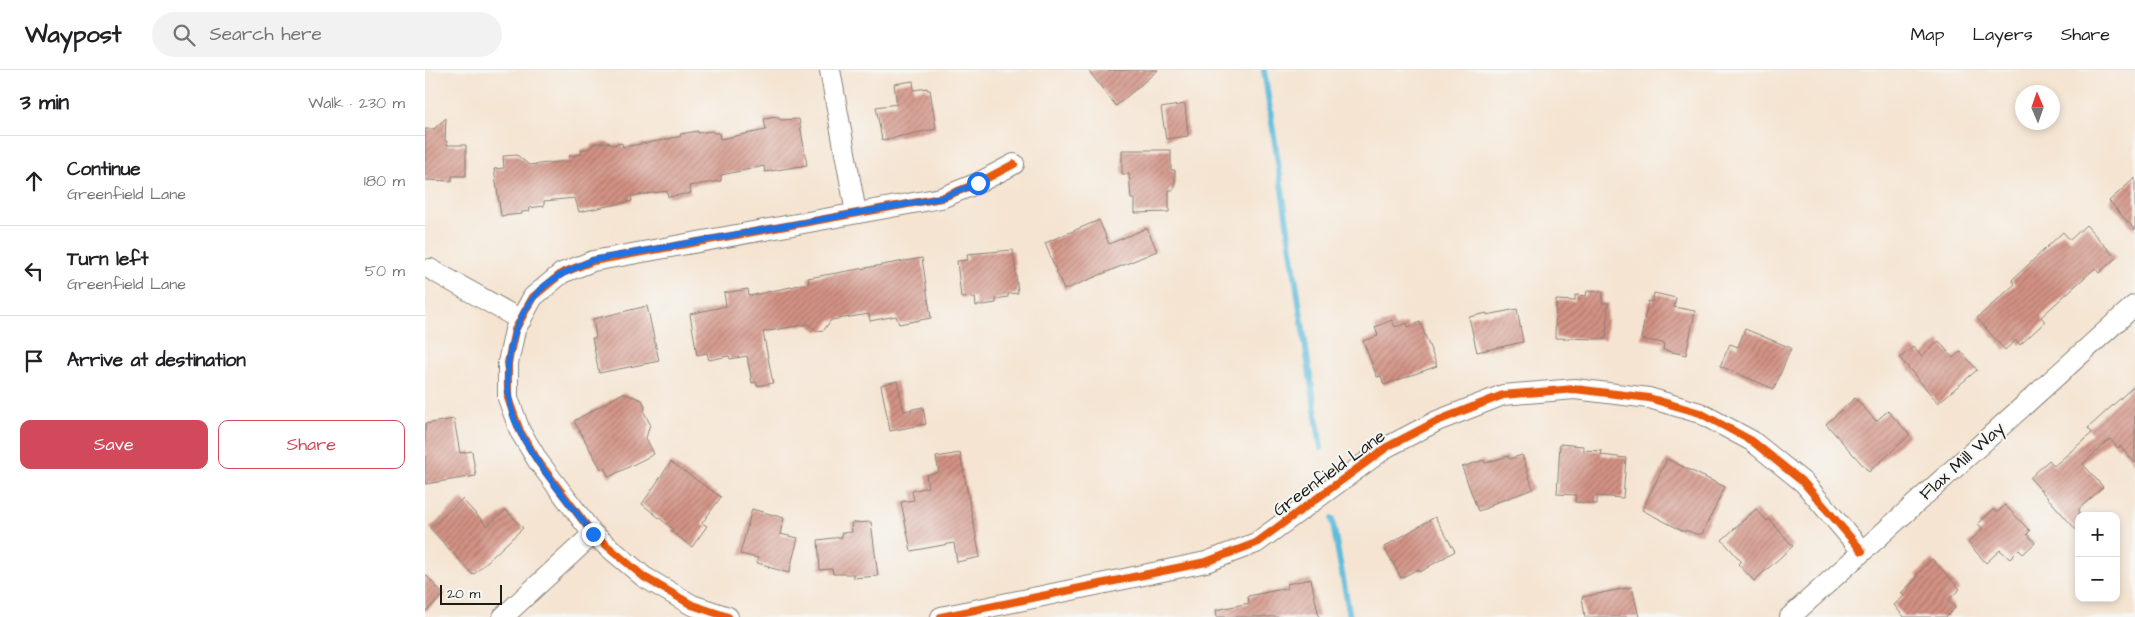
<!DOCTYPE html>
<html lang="en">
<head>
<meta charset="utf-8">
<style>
	:root { --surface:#fff; --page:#f2f2f2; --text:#202124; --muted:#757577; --line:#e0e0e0; --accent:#d1495b }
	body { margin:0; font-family:"Architects Daughter",sans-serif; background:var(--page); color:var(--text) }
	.controls { position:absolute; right:15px; bottom:15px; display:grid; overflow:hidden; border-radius:10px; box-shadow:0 2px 8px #0003 }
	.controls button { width:45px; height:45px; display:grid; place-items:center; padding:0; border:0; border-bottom:1px solid var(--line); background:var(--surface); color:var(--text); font:25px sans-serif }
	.compass { position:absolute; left:1590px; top:15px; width:45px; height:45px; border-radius:50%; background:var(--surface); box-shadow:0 2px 8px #0003; rotate:358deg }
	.scale { position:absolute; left:15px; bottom:12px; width:62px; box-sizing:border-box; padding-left:5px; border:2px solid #1c1c1c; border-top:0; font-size:14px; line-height:18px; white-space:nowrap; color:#1c1c1c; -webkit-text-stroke:4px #f6f6f2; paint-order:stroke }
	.stop { position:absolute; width:15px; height:15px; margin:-11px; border:4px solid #1a73e8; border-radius:50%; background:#fff }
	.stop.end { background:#1a73e8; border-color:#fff; box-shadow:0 1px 5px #0008 }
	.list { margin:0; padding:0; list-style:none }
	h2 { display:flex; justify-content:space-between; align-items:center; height:65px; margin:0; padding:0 20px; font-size:21px }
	h2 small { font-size:16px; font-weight:400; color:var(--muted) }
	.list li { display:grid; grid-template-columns:32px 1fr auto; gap:15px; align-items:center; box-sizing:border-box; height:90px; padding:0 20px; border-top:1px solid var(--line) }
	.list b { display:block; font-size:19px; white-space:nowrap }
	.list p { margin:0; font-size:16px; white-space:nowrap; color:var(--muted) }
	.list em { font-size:16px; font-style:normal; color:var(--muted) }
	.actions { display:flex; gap:10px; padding:15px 20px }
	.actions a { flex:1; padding:11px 0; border:1px solid var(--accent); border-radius:10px; text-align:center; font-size:18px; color:var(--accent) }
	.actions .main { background:var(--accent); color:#fff }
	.icon { flex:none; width:28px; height:28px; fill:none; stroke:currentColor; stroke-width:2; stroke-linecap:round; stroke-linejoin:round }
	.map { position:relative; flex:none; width:1710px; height:547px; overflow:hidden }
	header { display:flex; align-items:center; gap:30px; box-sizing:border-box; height:70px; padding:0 25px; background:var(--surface); border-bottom:1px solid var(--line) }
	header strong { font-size:24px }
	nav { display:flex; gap:28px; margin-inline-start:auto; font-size:18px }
	.search { width:350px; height:45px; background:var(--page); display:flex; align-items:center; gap:12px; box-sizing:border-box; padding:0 18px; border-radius:28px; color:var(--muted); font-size:19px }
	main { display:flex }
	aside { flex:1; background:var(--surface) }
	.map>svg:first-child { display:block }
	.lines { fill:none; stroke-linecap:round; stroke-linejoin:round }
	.stream { stroke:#5cbbdb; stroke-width:6 }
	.building { fill:url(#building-hatch) }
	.street-casing { stroke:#888076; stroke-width:22 }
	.street { stroke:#fff; stroke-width:20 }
	.cycleway-casing { stroke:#f6f6f2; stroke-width:11 }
	.cycleway { stroke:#e8590c; stroke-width:8 }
	.route { stroke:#1a73e8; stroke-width:6 }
	.labels { text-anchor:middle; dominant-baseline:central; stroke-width:4; stroke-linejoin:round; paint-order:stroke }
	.street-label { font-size:18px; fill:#1c1c1c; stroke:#f6f6f2 }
</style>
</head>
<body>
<header>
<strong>Waypost</strong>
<div class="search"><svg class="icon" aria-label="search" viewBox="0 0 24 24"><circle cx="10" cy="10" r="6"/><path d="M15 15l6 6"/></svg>Search here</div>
<nav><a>Map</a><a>Layers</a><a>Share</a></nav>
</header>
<main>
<aside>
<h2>3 min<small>Walk · 230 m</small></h2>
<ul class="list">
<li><svg class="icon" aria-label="ahead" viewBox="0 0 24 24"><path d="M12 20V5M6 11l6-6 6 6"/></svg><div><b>Continue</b><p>Greenfield Lane</p></div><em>180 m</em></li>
<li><svg class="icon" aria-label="left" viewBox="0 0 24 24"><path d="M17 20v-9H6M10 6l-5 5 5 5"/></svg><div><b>Turn left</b><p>Greenfield Lane</p></div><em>50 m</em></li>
<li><svg class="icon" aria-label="arrive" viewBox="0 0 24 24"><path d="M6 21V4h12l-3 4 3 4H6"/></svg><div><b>Arrive at destination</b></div></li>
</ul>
<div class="actions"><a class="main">Save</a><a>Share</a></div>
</aside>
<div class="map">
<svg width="1710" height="547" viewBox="0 0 1710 547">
	<defs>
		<pattern id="building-hatch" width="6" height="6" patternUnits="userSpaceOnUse" patternTransform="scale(1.25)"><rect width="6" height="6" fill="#d39284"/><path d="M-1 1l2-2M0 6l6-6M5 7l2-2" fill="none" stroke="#aa766b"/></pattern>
	</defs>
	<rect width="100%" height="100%" fill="#f6f6f2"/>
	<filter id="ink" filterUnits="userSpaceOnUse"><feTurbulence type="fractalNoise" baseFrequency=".02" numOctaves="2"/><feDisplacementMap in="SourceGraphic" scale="10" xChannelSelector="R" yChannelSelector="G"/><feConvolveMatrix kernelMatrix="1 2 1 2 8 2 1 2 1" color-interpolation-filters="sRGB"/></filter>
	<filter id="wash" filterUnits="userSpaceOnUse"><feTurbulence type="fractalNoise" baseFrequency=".0096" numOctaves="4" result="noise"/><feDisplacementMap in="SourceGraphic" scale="20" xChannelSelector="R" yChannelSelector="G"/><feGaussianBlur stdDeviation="1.12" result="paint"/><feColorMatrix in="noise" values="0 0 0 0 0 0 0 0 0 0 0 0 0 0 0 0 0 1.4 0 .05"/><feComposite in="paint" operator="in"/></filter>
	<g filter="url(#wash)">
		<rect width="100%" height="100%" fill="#f5e4d1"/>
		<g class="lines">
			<path class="stream" d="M839,0L896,378
				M907,449L925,547"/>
		</g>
		<g id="blocks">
			<path class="building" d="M663,0H733L691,36Z
				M488,11L489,20L502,18V20H505L511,59L457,70L451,37L472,34L469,14Z
				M760,34L763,66L741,69L736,38Z
				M352,47L356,50L374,49L382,95L340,102L339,96L301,104L296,105V111L264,116L266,123L243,127L242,121L206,126L207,131L154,142L150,128L119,131V136L104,138L105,141L97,142V144L76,146L69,99L79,98L78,86L92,85L104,95L145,91L144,86L157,84L156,80L165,78L168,74L183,72L187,75L197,73L198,77L239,70L256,66L255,64L273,61V63L287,61L289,63H294L295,69L341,60L339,49Z
				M21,48L20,71H22V75H41V106H27V111L0,110V59H9Z
				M697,80H746V100H750V117L748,120H744V142L710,143V129H706L704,104H697Z
				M1710,108V160L1684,131Z
				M674,150L684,174L722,158L732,181L639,220L620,173Z
				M1661,155L1691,188L1674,203L1670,198L1616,247L1620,252L1595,275L1591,270L1580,280L1552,248L1590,214L1587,210L1638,162L1645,170Z
				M588,180L593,223L583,224V227L571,229V233L551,236L550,227L536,228L532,191L543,190L542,184Z
				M497,188L506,248L474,254L471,246L445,251L444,244L406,250L399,260L392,261L383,254L338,262L348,313L332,316L331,312L327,313L322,286L305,289L304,286L284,290L282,283L272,285L265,244L301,236L299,223L323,219L324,226L384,213L383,208Z
				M1162,221L1178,222L1177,233H1183L1181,269L1130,268L1131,230L1150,231V225L1161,226Z
				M1229,223L1251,228L1249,237L1270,241L1261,285L1238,280L1239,273L1216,269L1223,231L1227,232Z
				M222,236L234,291L174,303L167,268H171L168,249Z
				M1092,239L1098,272L1052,282L1044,247L1062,243V245Z
				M967,250L970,257L982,253L983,257L995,252L1012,296L959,315L956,306L952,307L938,271L953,266L950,257Z
				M1320,259L1366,278L1349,319L1295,296L1305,274L1313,277Z
				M1514,271L1528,288L1536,281L1552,300L1513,333L1475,288L1488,277L1496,286Z
				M472,311L479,341L498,337L501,354L465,361L456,315Z
				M1710,315V393L1695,376L1693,378L1685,369L1658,394L1678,417L1654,439V463L1605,408L1624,390L1629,396L1667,363L1663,358Z
				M198,323L217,330L220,337L219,342L225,354L221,368L229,384L184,407L179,398L176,399L149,351Z
				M1430,328L1451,351L1463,341L1485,365L1444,402L1401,354Z
				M29,349L35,383L47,381L51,406L0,414V354Z
				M1135,374L1158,376V380L1177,381L1176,385L1201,388L1198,428L1172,426V434L1150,432L1151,425L1132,424Z
				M535,383L555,487L532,492L529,473L486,481L476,432L489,430L487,421L503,417L501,405L514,402L511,387Z
				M1097,385L1108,419L1067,434V436L1053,441L1037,397L1059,390L1060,393L1083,386L1084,389Z
				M1242,389L1300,417L1277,464H1271L1261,460L1260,462L1217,440Z
				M246,392L296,427L277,453L282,456L267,477L246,461L248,459L217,434Z
				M37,429L62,456L81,440L98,458L48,505L5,458Z
				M1580,435L1605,461L1602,464L1610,473L1598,484L1594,480L1585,489L1575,480L1561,493L1543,473L1558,459L1553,454L1568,440L1573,442Z
				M327,439L359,448L355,464L373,468L364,503L343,497L344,496L332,493L333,488L315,484Z
				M1331,439L1342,451L1344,449L1368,476L1329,511L1313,494L1316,491L1297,470Z
				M1010,447L1030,481L995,502L993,499L976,508L959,477Z
				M446,452L453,506L429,508L428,504H408L407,499L395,500L393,470L417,467L416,463L427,462L426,453Z
				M1507,489L1535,519L1523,530L1530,538L1521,547H1479L1469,535L1479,526L1476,523L1493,507L1491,505Z
				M0,504L19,525L0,542Z
				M886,509L894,547H792L791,540L824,533L823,526L863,518L862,514Z
				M1207,517L1214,547H1160L1157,527Z"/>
		</g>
	</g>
	<g filter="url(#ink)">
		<use href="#blocks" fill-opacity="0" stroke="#888076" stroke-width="1"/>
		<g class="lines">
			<g class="street-casing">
				<path id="street" d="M405,0L431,143
					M5,199L96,250
					M78,547L168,464
					M303,547L267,535L219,507L168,464L113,391L95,361L83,328V293L90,260L108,227L137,203L168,191L516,128L553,113L589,94
					M516,547L781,492L831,473L962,377L1012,351L1078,325L1150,319L1224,328L1275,343L1327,371L1379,413L1437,481
					M1365,547L1710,235"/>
			</g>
			<use href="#street" class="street"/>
			<g class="cycleway-casing">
				<path id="cycleway" d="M303,547L267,535L219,507L168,464L113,391L95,361L83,328V293L90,260L108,227L137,203L168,191L516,128L553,113L589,94
					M516,547L781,492L831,473L962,377L1012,351L1078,325L1150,319L1224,328L1275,343L1327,371L1379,413L1437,481"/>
			</g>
			<use href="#cycleway" class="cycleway"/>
		</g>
	</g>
	<g class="lines" filter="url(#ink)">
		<path class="route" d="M168,464C143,431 114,399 95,362C74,321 80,266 108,228C122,209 147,199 168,190L516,128L553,113"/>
	</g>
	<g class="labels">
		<g class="street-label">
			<text transform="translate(1537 391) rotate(-42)">Flax Mill Way</text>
			<text transform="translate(904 403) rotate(-36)">Greenfield Lane</text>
		</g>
	</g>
</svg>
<div class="controls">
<button>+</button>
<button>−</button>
</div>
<svg class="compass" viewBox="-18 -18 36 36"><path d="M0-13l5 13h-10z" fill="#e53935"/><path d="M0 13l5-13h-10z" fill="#757577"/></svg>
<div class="scale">20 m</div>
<div class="stop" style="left:553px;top:113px"></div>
<div class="stop end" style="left:168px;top:464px"></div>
</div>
</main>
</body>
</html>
